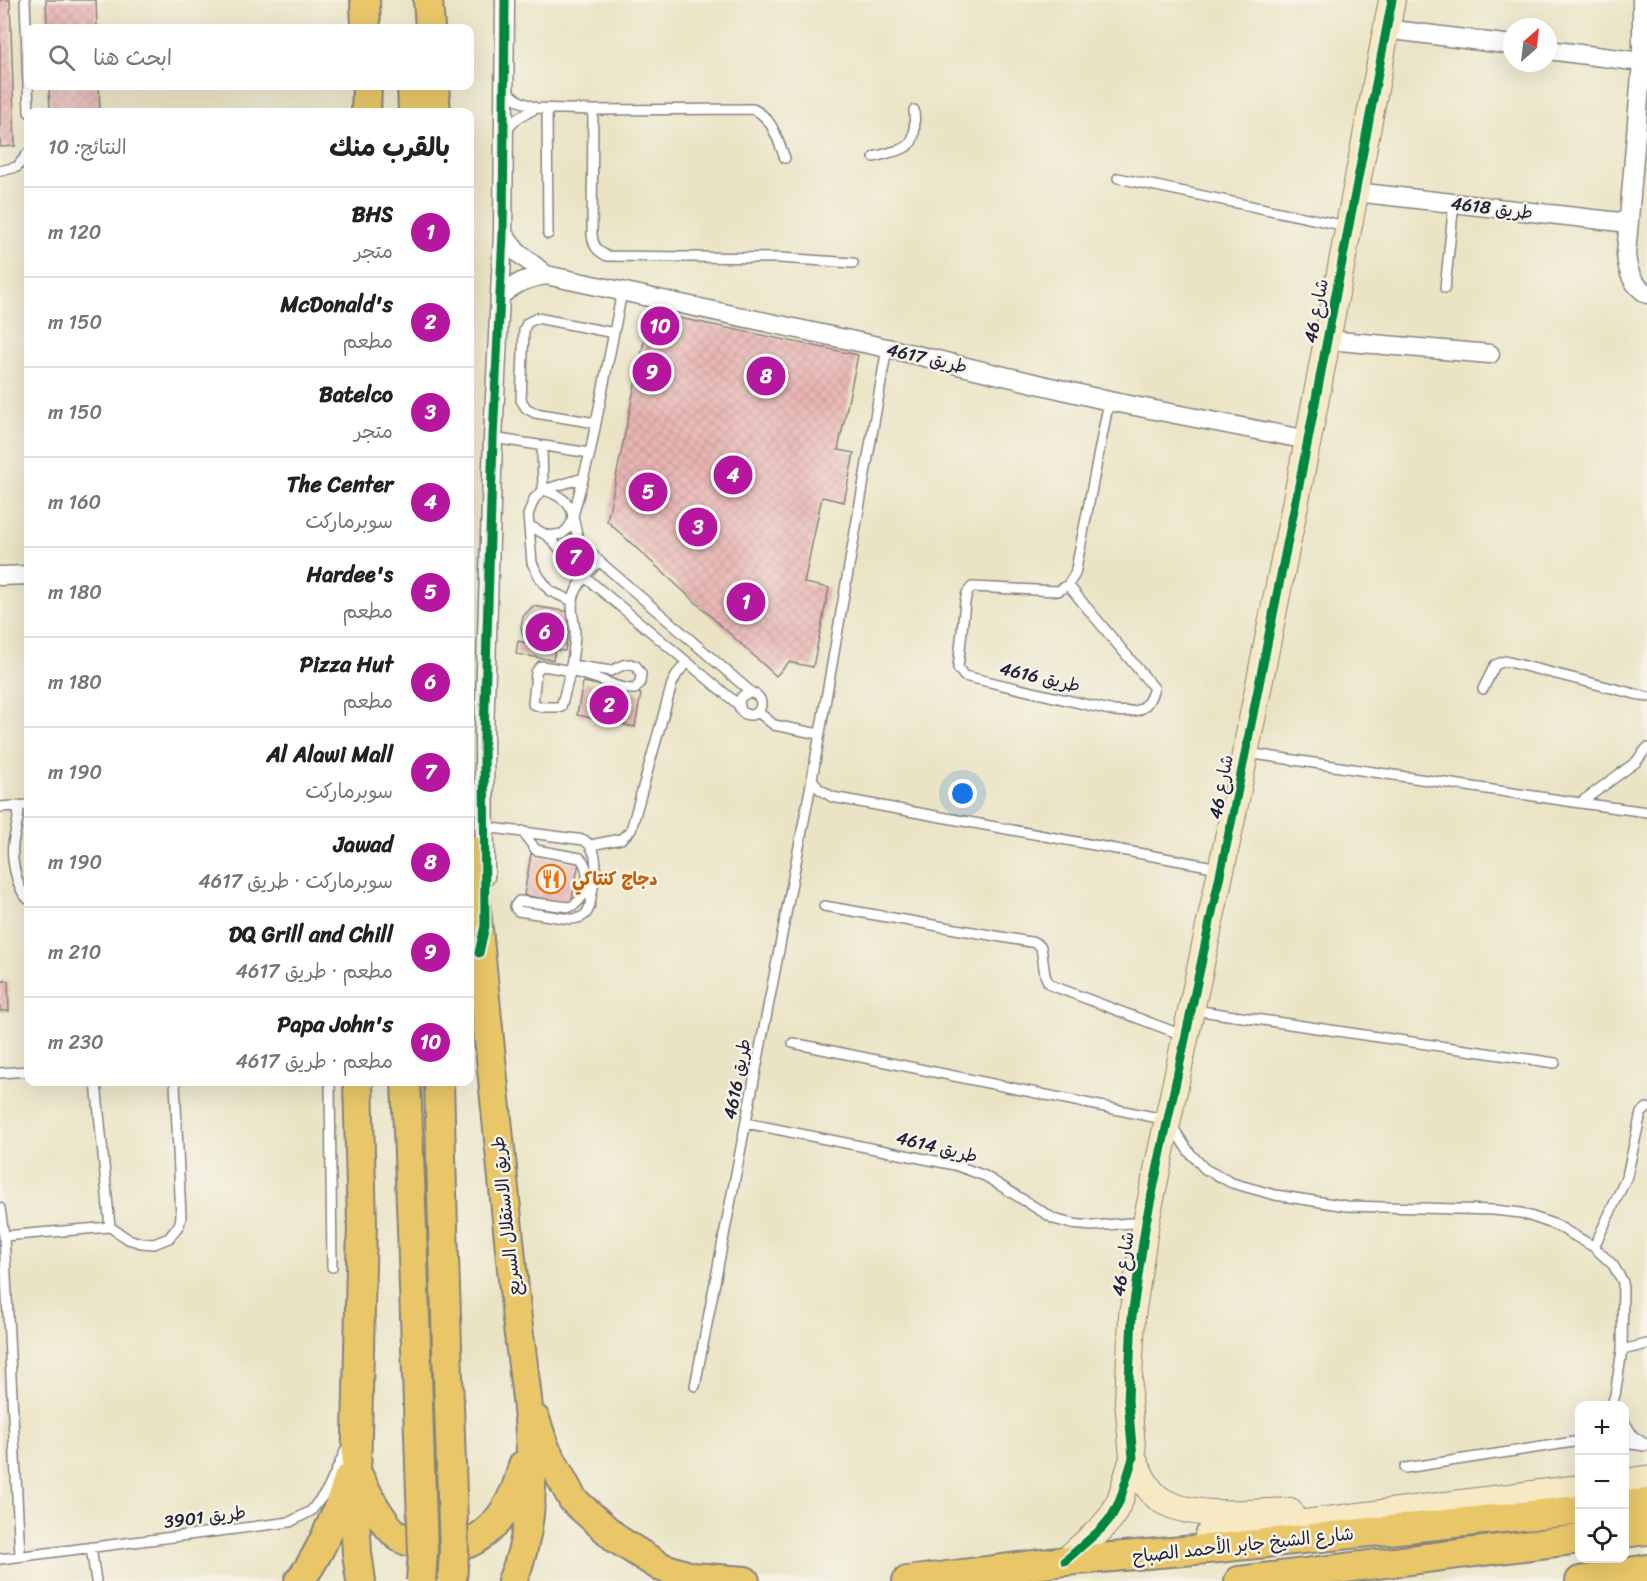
<!DOCTYPE html>
<html lang="ar">
<head>
<meta charset="utf-8">
<style>
	:root { --surface:#fff; --page:#f6f6f6; --text:#222; --muted:#767676; --line:#e0e0e0; --accent:#b5179e }
	body { margin:0; font-family:Sriracha,"Playpen Sans Arabic",sans-serif; background:var(--page); color:var(--text); direction:rtl }
	.controls { position:absolute; right:18px; bottom:18px; display:grid; overflow:hidden; border-radius:12px; box-shadow:0 6px 24px #0002 }
	.controls button { width:54px; height:54px; display:grid; place-items:center; padding:0; border:0; border-bottom:2px solid var(--line); background:var(--surface); color:var(--text); font:30px sans-serif }
	.compass { position:absolute; left:1503px; top:18px; width:54px; height:54px; border-radius:50%; background:var(--surface); box-shadow:0 6px 24px #0002; rotate:28deg }
	.you { position:absolute; left:963px; top:794px; width:21px; height:21px; margin:-15px; border:4px solid #fff; border-radius:50%; background:#1a73e8; box-shadow:0 0 0 9px #1a73e833 }
	.badge { display:grid; place-items:center; width:39px; height:39px; border-radius:50%; background:var(--accent); color:#fff; font-size:20px; font-weight:700 }
	.pin { position:absolute; translate:-50% -50%; border:3px solid #fff; box-shadow:0 2px 6px #0006 }
	.list { margin:0; padding:0; list-style:none }
	h2 { display:flex; justify-content:space-between; align-items:center; height:78px; margin:0; padding:0 24px; font-size:26px }
	h2 small { font-size:20px; font-weight:400; color:var(--muted) }
	.list li { display:grid; grid-template-columns:39px 1fr auto; gap:18px; align-items:center; box-sizing:border-box; height:90px; padding:0 24px; border-top:2px solid var(--line) }
	.list b { display:block; font-size:22px; white-space:nowrap }
	.list p { margin:0; font-size:20px; white-space:nowrap; color:var(--muted) }
	.list em { font-size:20px; font-style:normal; color:var(--muted) }
	.icon { flex:none; width:33px; height:33px; fill:none; stroke:currentColor; stroke-width:2; stroke-linecap:round; stroke-linejoin:round }
	.map { position:relative; flex:none; width:1647px; height:1581px; overflow:hidden; direction:ltr }
	.search { position:absolute; background:var(--surface); box-shadow:0 6px 24px #0002; left:24px; top:24px; width:450px; height:66px; display:flex; align-items:center; gap:15px; box-sizing:border-box; padding:0 21px; border-radius:12px; color:var(--muted); font-size:22px }
	.panel { position:absolute; background:var(--surface); box-shadow:0 6px 24px #0002; left:24px; top:108px; width:450px; height:978px; border-radius:12px; direction:rtl }
	.map>svg:first-child { display:block }
	.building { fill:url(#building-cross-hatch) }
	.lines { fill:none; stroke-linecap:round; stroke-linejoin:round }
	.lane-casing { stroke:#868380; stroke-width:12 }
	.street-casing { stroke:#868380; stroke-width:21 }
	.secondary-casing { stroke:#868380; stroke-width:28 }
	.primary-casing { stroke:#868380; stroke-width:32 }
	.lane { stroke:#fff; stroke-width:9 }
	.street { stroke:#fff; stroke-width:18 }
	.secondary { stroke:#f6e9c3; stroke-width:26 }
	.primary { stroke:#e9c769; stroke-width:28 }
	.primary-bridge-casing { stroke:#868380; stroke-width:32; stroke-linecap:butt }
	.primary-bridge { stroke:#e9c769; stroke-width:28 }
	.cycleway-casing { stroke:#f7f3e8; stroke-width:13 }
	.cycleway { stroke:#00873e; stroke-width:9 }
	.labels { text-anchor:middle; dominant-baseline:central; stroke-width:5; stroke-linejoin:round; paint-order:stroke }
	.street-label { font-size:18px; fill:#22223b; stroke:#f7f3e8 }
	.food-label { font-size:18px; font-weight:bold; fill:#c56008; stroke:#f7f3e8; text-anchor:start }
</style>
</head>
<body>
<div class="map">
<svg width="1647" height="1581" viewBox="0 0 1647 1581">
	<defs>
		<pattern id="building-cross-hatch" width="8" height="8" patternUnits="userSpaceOnUse" patternTransform="scale(1.5)"><rect width="8" height="8" fill="#e9b5b3"/><path d="M0 0l8 8M0 8l8-8" fill="none" stroke="#c89b9b"/></pattern>
	</defs>
	<rect width="100%" height="100%" fill="#f7f3e8"/>
	<filter id="ink" filterUnits="userSpaceOnUse"><feTurbulence type="fractalNoise" baseFrequency=".0167" numOctaves="2"/><feDisplacementMap in="SourceGraphic" scale="12" xChannelSelector="R" yChannelSelector="G"/><feConvolveMatrix kernelMatrix="1 2 1 2 8 2 1 2 1" color-interpolation-filters="sRGB"/></filter>
	<filter id="wash" filterUnits="userSpaceOnUse"><feTurbulence type="fractalNoise" baseFrequency=".008" numOctaves="4" result="noise"/><feDisplacementMap in="SourceGraphic" scale="24" xChannelSelector="R" yChannelSelector="G"/><feGaussianBlur stdDeviation="1.35" result="paint"/><feColorMatrix in="noise" values="0 0 0 0 0 0 0 0 0 0 0 0 0 0 0 0 0 1.4 0 .05"/><feComposite in="paint" operator="in"/></filter>
	<g filter="url(#wash)">
		<rect width="100%" height="100%" fill="#eae4c5"/>
		<g id="blocks">
			<path class="building" d="M0,0H10L15,146L0,147Z
				M46,0H96L97,28H47Z
				M49,86H99L100,112H50Z
				M650,312L858,355L838,450L854,453L844,502L822,497L804,583L829,588L813,667L789,662L776,676L607,521Z
				M533,606L571,612L565,651L555,650L553,660L516,654L518,641L527,643L528,639L523,636L521,627L523,616Z
				M583,682L641,694L635,727L577,715Z
				M531,854L579,863L571,904L524,895Z
				M0,981H8L9,1011H0Z"/>
		</g>
	</g>
	<g filter="url(#ink)">
		<use href="#blocks" fill-opacity="0" stroke="#868380" stroke-width="1.5"/>
		<g class="lines">
			<g class="lane-casing">
				<path id="lane" d="M25,0L29,112
					M504,89L519,101L536,108L593,110L753,109C773,118 777,139 785,158
					M547,109L548,234
					M593,110L592,234C593,246 597,251 607,256L780,258L853,263
					M505,131L518,118L536,108
					M874,157C910,146 917,152 914,110
					M0,171L17,167L28,153
					M1118,178L1346,226
					M1445,288L1454,203
					M622,292L590,453L573,516L577,534L581,543L599,561L751,692
					M887,348L812,779L818,788L832,797L1219,868
					M596,423L535,413L526,408L521,400L524,330L527,323L537,318L614,333
					M493,438L590,453
					M542,446L543,490C565,495 586,515 562,534L548,536
					M530,526L548,536L585,577L740,706
					M1068,585L1154,688C1147,712 1137,713 1114,711L964,676L958,668L965,602L967,593L972,587L1058,591L1068,585L1075,574L1109,401
					M572,601L550,591L540,578L532,563L528,515L534,499L543,490L583,478
					M571,665L611,671L623,665L630,664L636,666L641,674L640,683L635,689C621,690 611,683 598,679C580,673 560,668 541,666L536,672L533,704L542,707H561C568,683 574,658 575,633C575,623 570,610 573,600C576,585 589,572 599,561
					M1483,689L1495,665L1505,661L1647,697
					M739 704a11 11 0 1 1 22 0a11 11 0 1 1-22 0Z
					M758,712L774,725L819,734
					M1247,753L1580,803L1636,762L1647,748
					M1580,803L1647,812
					M19,806C19,820 15,831 13,844C11,859 17,890 28,899
					M0,807L28,805
					M485,827L584,840C604,853 593,883 590,904C588,915 582,919 570,919L518,911L516,909L515,906L519,901L569,907C587,903 593,869 580,858L536,850L522,831
					M591,845L621,839L631,830L672,684L677,674L687,662
					M824,906L1036,943L1041,947L1045,975L1048,982L1053,986L1185,1036
					M1194,1010L1555,1063
					M793,1043L1168,1120L1189,1152L1205,1169L1232,1183L1275,1195L1347,1206L1494,1210L1521,1213L1556,1225L1594,1247L1613,1265L1623,1282L1622,1350L1615,1395L1611,1406
					M0,1073L28,1071
					M96,1082L110,1227
					M330,1082L332,1267
					M746,1123L955,1165L985,1176L1054,1219L1072,1224L1092,1226L1144,1222
					M0,1208L4,1236L20,1556
					M4,1236L110,1227L128,1239L141,1243L154,1244L169,1238L179,1225L181,1218L175,1082
					M1594,1247L1627,1176L1641,1113L1647,1108
					M1622,1350L1647,1344
					M695,1386L812,779
					M1624,1421L1633,1436L1647,1445
					M1624,1443L1645,1446
					M1405,1468L1580,1441
					M91,1547L96,1581
					M0,1559L290,1522L311,1511L328,1489L347,1447"/>
			</g>
			<g class="street-casing">
				<path id="street" d="M1642,0V62L1626,255C1628,273 1632,284 1647,294
					M1386,29L1512,45
					M1548,50L1642,62
					M1355,192L1629,223
					M503,234L517,252L546,275
					M500,296C514,284 527,278 546,275L887,348L1109,401L1308,440
					M1327,340L1490,354
					M0,576L28,575
					M485,877L484,735L493,438L503,234L505,0"/>
			</g>
			<g class="secondary-casing">
				<path id="secondary" d="M1133,1458C1140,1473 1147,1491 1161,1500C1193,1520 1254,1512 1290,1511
					M1624,1482L1647,1479
					M1208,1535L1580,1488
					M1065,1561L1101,1529L1112,1516L1120,1500L1133,1458L1128,1400L1132,1316L1146,1222L1233,814L1308,440L1392,0"/>
			</g>
			<g class="primary-casing">
				<path id="primary" d="M365,0L366,28
					M428,0L430,28
					M412,86L413,112
					M434,86L436,112
					M366,112L367,86
					M470,849L517,1319C527,1400 546,1504 512,1581
					M358,1082L362,1223L355,1519L357,1553L361,1581
					M406,1082L412,1229
					M439,1082L443,1228
					M535,1419L545,1448L573,1500L618,1540L661,1567L692,1577L745,1581
					M356,1471C366,1491 381,1523 399,1537C406,1542 417,1544 425,1546C480,1558 512,1513 523,1465
					M1624,1505L1647,1503
					M1624,1533L1647,1530
					M299,1581C318,1559 340,1507 348,1479
					M907,1581L1065,1561L1218,1548L1580,1510
					M1239,1581L1580,1539
					M1580,1581L1647,1569"/>
			</g>
			<use href="#lane" class="lane"/>
			<use href="#street" class="street"/>
			<use href="#secondary" class="secondary"/>
			<use href="#primary" class="primary"/>
			<g class="primary-bridge-casing">
				<path id="primary-bridge" d="M443,1228L454,1553L452,1581
					M412,1229L423,1552L421,1581"/>
			</g>
			<use href="#primary-bridge" class="primary-bridge"/>
			<g class="cycleway-casing">
				<path id="cycleway" d="M479,953L485,926L484,735L493,438L503,234L505,0
					M1065,1561L1101,1529L1112,1516L1120,1500L1133,1458L1128,1400L1132,1316L1146,1222L1233,814L1308,440L1392,0"/>
			</g>
			<use href="#cycleway" class="cycleway"/>
		</g>
	</g>
	<defs>
		<g id="restaurant-ring" transform="scale(1.5)"><circle r="9.5" fill="#f7f3e8" stroke="#e8710a" stroke-width="1.5"/><path d="M-5-6h1v4h1v-4h1v4h1v-4h1v5L-1.5 .5V6h-2V.5L-5-1ZM5-6V6H3V1.5H1.5Q1.5-4 5-6Z" fill="#e8710a"/></g>
	</defs>
	<g fill-rule="evenodd">
		<use href="#restaurant-ring" x="551" y="879"/>
	</g>
	<g class="labels">
		<g class="street-label">
			<text transform="translate(1492 208) rotate(7)">طريق 4618</text>
			<text transform="translate(1316 311) rotate(-79)">شارع 46</text>
			<text transform="translate(927 358) rotate(13)">طريق 4617</text>
			<text transform="translate(1040 677) rotate(13)">طريق 4616</text>
			<text transform="translate(1221 787) rotate(-79)">شارع 46</text>
			<text transform="translate(737 1079) rotate(-79)">طريق 4616</text>
			<text transform="translate(937 1147) rotate(14)">طريق 4614</text>
			<text transform="translate(506 1216) rotate(-96)">طريق الاستقلال السريع</text>
			<text transform="translate(1123 1264) rotate(-81)">شارع 46</text>
			<text transform="translate(205 1517) rotate(-7)">طريق 3901</text>
			<text transform="translate(1243 1545) rotate(-6)">شارع الشيخ جابر الأحمد الصباح</text>
		</g>
		<g class="food-label">
			<text x="572" y="879">دجاج كنتاكي</text>
		</g>
	</g>
</svg>
<div class="controls">
<button>+</button>
<button>−</button>
<button><svg class="icon" aria-label="locate" viewBox="0 0 24 24"><circle cx="12" cy="12" r="6"/><path d="M12 2v4M12 18v4M2 12h4M18 12h4"/></svg></button>
</div>
<svg class="compass" viewBox="-18 -18 36 36"><path d="M0-13l5 13h-10z" fill="#e53935"/><path d="M0 13l5-13h-10z" fill="#767676"/></svg>
<div class="you"></div>
<div class="pin badge" style="left:746px;top:602px">1</div>
<div class="pin badge" style="left:609px;top:705px">2</div>
<div class="pin badge" style="left:698px;top:527px">3</div>
<div class="pin badge" style="left:733px;top:475px">4</div>
<div class="pin badge" style="left:648px;top:492px">5</div>
<div class="pin badge" style="left:545px;top:632px">6</div>
<div class="pin badge" style="left:575px;top:557px">7</div>
<div class="pin badge" style="left:766px;top:376px">8</div>
<div class="pin badge" style="left:652px;top:372px">9</div>
<div class="pin badge" style="left:660px;top:326px">10</div>
<div class="search"><svg class="icon" aria-label="search" viewBox="0 0 24 24"><circle cx="10" cy="10" r="6"/><path d="M15 15l6 6"/></svg>ابحث هنا</div>
<section class="panel">
<h2>بالقرب منك<small>النتائج: 10</small></h2>
<ul class="list">
<li><span class="badge">1</span><div><b>BHS</b><p>متجر</p></div><em>120 m</em></li>
<li><span class="badge">2</span><div><b>McDonald's</b><p>مطعم</p></div><em>150 m</em></li>
<li><span class="badge">3</span><div><b>Batelco</b><p>متجر</p></div><em>150 m</em></li>
<li><span class="badge">4</span><div><b>The Center</b><p>سوبرماركت</p></div><em>160 m</em></li>
<li><span class="badge">5</span><div><b>Hardee's</b><p>مطعم</p></div><em>180 m</em></li>
<li><span class="badge">6</span><div><b>Pizza Hut</b><p>مطعم</p></div><em>180 m</em></li>
<li><span class="badge">7</span><div><b>Al Alawi Mall</b><p>سوبرماركت</p></div><em>190 m</em></li>
<li><span class="badge">8</span><div><b>Jawad</b><p>سوبرماركت · طريق 4617</p></div><em>190 m</em></li>
<li><span class="badge">9</span><div><b>DQ Grill and Chill</b><p>مطعم · طريق 4617</p></div><em>210 m</em></li>
<li><span class="badge">10</span><div><b>Papa John's</b><p>مطعم · طريق 4617</p></div><em>230 m</em></li>
</ul>
</section>
</div>
</body>
</html>
